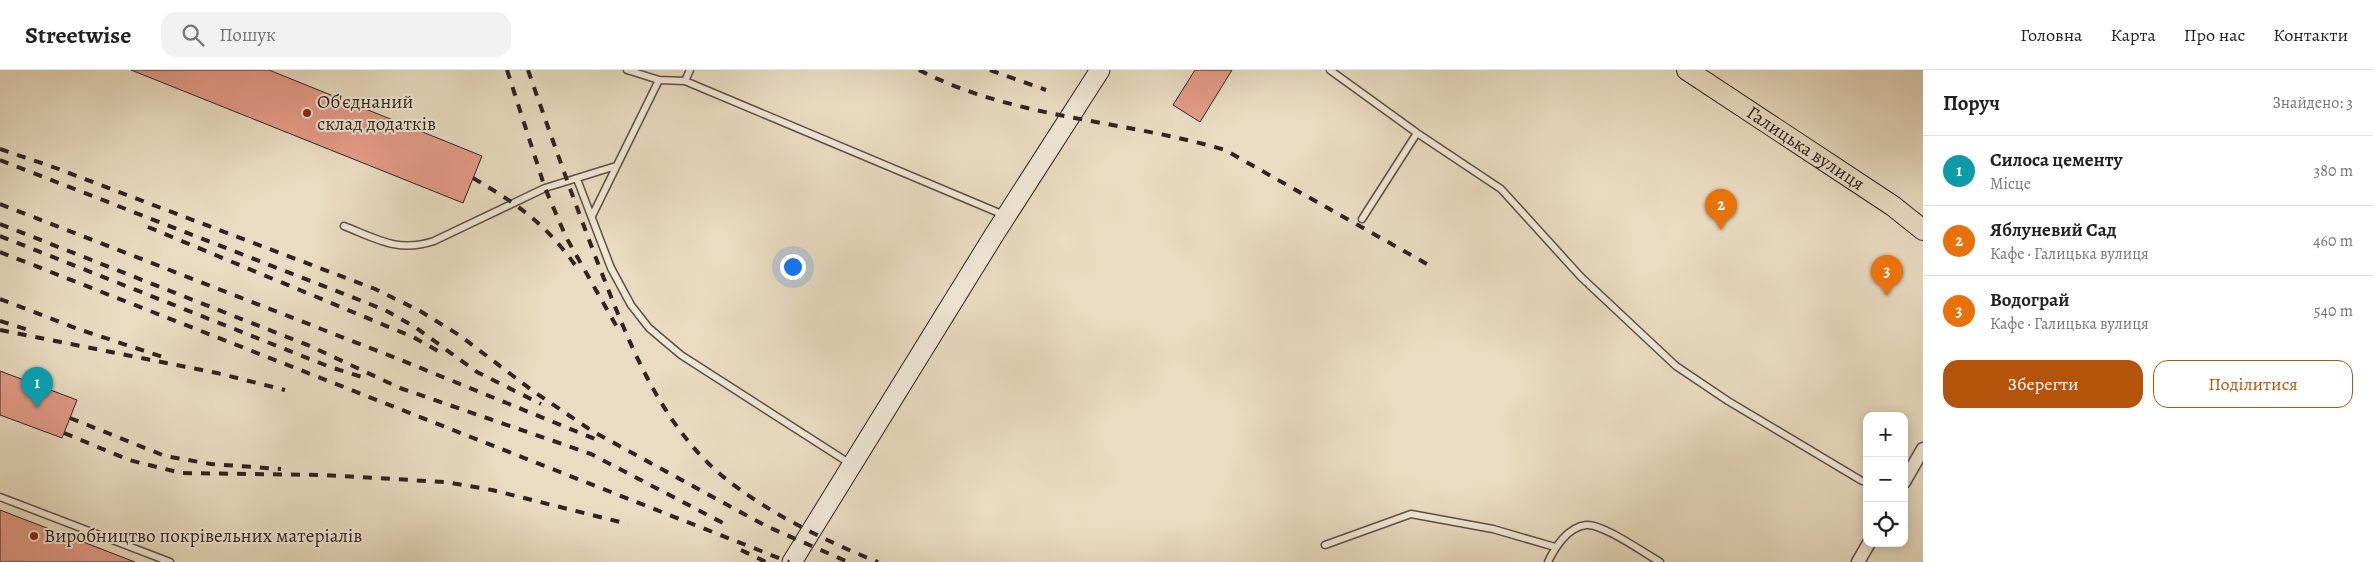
<!DOCTYPE html>
<html lang="uk">
<head>
<meta charset="utf-8">
<style>
	:root { --surface:#fff; --page:#f2f2f2; --text:#222; --muted:#767676; --line:#e0e0e0; --accent:#b45309 }
	body { margin:0; font-family:Alegreya,serif; background:var(--page); color:var(--text) }
	.controls { position:absolute; right:15px; bottom:15px; display:grid; overflow:hidden; border-radius:10px; box-shadow:0 2px 12px #0003 }
	.controls button { width:45px; height:45px; display:grid; place-items:center; padding:0; border:0; border-bottom:1px solid var(--line); background:var(--surface); color:var(--text); font:25px sans-serif }
	.you { position:absolute; left:792px; top:196px; width:18px; height:18px; margin:-12px; border:4px solid #fff; border-radius:50%; background:#1a73e8; box-shadow:0 0 0 8px #1a73e833 }
	.badge { display:grid; place-items:center; width:32px; height:32px; border-radius:50%; background:var(--accent); color:#fff; font-size:16px; font-weight:700 }
	.pin { position:absolute; translate:-50% -41px; filter:drop-shadow(0 1px 2px #0008) }
	.pin::after { content:''; position:absolute; top:26px; width:18px; height:15px; background:inherit; clip-path:polygon(0 0,100% 0,50% 100%) }
	.list { margin:0; padding:0; list-style:none }
	h2 { display:flex; justify-content:space-between; align-items:center; height:65px; margin:0; padding:0 20px; font-size:21px }
	h2 small { font-size:16px; font-weight:400; color:var(--muted) }
	.list li { display:grid; grid-template-columns:32px 1fr auto; gap:15px; align-items:center; box-sizing:border-box; height:70px; padding:0 20px; border-top:1px solid var(--line) }
	.list b { display:block; font-size:19px; white-space:nowrap }
	.list p { margin:0; font-size:16px; white-space:nowrap; color:var(--muted) }
	.list em { font-size:16px; font-style:normal; color:var(--muted) }
	.actions { display:flex; gap:10px; padding:15px 20px }
	.actions a { flex:1; padding:11px 0; border:1px solid var(--accent); border-radius:15px; text-align:center; font-size:18px; color:var(--accent) }
	.actions .main { background:var(--accent); color:#fff }
	.icon { flex:none; width:28px; height:28px; fill:none; stroke:currentColor; stroke-width:2; stroke-linecap:round; stroke-linejoin:round }
	.map { position:relative; flex:none; width:1923px; height:492px; overflow:hidden }
	header { display:flex; align-items:center; gap:30px; box-sizing:border-box; height:70px; padding:0 25px; background:var(--surface); border-bottom:1px solid var(--line) }
	header strong { font-size:24px }
	nav { display:flex; gap:28px; margin-inline-start:auto; font-size:18px }
	.search { width:350px; height:45px; background:var(--page); display:flex; align-items:center; gap:12px; box-sizing:border-box; padding:0 18px; border-radius:15px; color:var(--muted); font-size:19px }
	main { display:flex }
	aside { flex:1; background:var(--surface) }
	.map>svg:first-child { display:block }
	.building { fill:#e49b87; stroke:#30221e }
	.lines { fill:none; stroke-linecap:round; stroke-linejoin:round }
	.lane-casing { stroke:#5e5047; stroke-width:9 }
	.street-casing { stroke:#5e5047; stroke-width:15 }
	.secondary-casing { stroke:#30221e; stroke-width:21 }
	.primary-casing { stroke:#30221e; stroke-width:22 }
	.lane { stroke:#f1e8d7; stroke-width:6 }
	.street { stroke:#f1e8d7; stroke-width:12 }
	.secondary { stroke:#f1e8d7; stroke-width:19 }
	.primary { stroke:#eadcc2; stroke-width:20 }
	.rail { stroke:#30221e; stroke-width:4; stroke-dasharray:9 9; stroke-linecap:butt }
	.poi-dot { fill:#8f2418; stroke:#f1e8d7; stroke-width:2 }
	.labels { text-anchor:middle; dominant-baseline:central; stroke-width:4; stroke-linejoin:round; paint-order:stroke }
	.poi-label { font-size:19px; fill:#30221e; stroke:#f1e8d7; text-anchor:start }
	.street-label { font-size:19px; fill:#30221e; stroke:#f1e8d7 }
</style>
</head>
<body>
<header>
<strong>Streetwise</strong>
<div class="search"><svg class="icon" aria-label="search" viewBox="0 0 24 24"><circle cx="10" cy="10" r="6"/><path d="M15 15l6 6"/></svg>Пошук</div>
<nav><a>Головна</a><a>Карта</a><a>Про нас</a><a>Контакти</a></nav>
</header>
<main>
<div class="map">
<svg width="1923" height="492" viewBox="0 0 1923 492">
	<rect width="100%" height="100%" fill="#eadcc2"/>
	<filter id="stains"><feTurbulence type="fractalNoise" baseFrequency=".004" numOctaves="4"/><feColorMatrix values="0 0 0 0 .2 0 0 0 0 .09 0 0 0 0 .02 0 0 0 .5 -.17"/></filter>
	<radialGradient id="worn" r=".72"><stop offset=".6" stop-color="#630" stop-opacity="0"/><stop offset="1" stop-color="#630" stop-opacity=".3"/></radialGradient>
	<path class="building" d="M131,0H269L482,86L463,133Z
		M1195,0H1232L1200,52L1173,35Z
		M0,301L77,330L62,368L0,345Z
		M0,440L135,492H0Z"/>
	<g class="lines">
		<g class="lane-casing">
			<path id="lane" d="M627,0L659,10L685,11L690,0
				M1330,0L1417,63L1501,119L1581,207L1676,296L1728,331L1862,411
				M685,11L1004,145
				M577,109L611,198L631,235L649,258L681,285L849,393
				M592,146L659,10
				M1362,149L1417,63
				M344,156C377,169 398,183 434,171L545,118L616,96
				M0,427L170,492
				M1325,475L1411,444L1493,459L1555,477
				M1548,492C1555,477 1568,457 1586,455C1602,453 1644,483 1660,492"/>
		</g>
		<g class="street-casing">
			<path id="street" d="M1904,412L1923,379
				M1858,492L1869,473"/>
		</g>
		<g class="secondary-casing">
			<path id="secondary" d="M792,492L994,165L1100,0"/>
		</g>
		<g class="primary-casing">
			<g id="primary">
				<path id="s1" d="M1687,0L1893,136L1923,160"/>
			</g>
		</g>
		<use href="#lane" class="lane"/>
		<use href="#street" class="street"/>
		<use href="#secondary" class="secondary"/>
		<use href="#primary" class="primary"/>
		<path class="rail" d="M507,0L545,118L566,167L618,259
			M528,0C551,66 574,131 599,196C626,265 652,334 703,388C745,432 822,470 878,492
			M919,0C1014,49 1125,50 1225,80L1434,198
			M990,0L1046,20
			M0,79L53,97L375,219L420,241L459,265L533,321L592,361L766,456L848,492
			M0,90L385,240L415,257L477,302L541,334
			M473,108C516,133 546,154 575,195
			M0,134L401,290L595,369
			M0,154L310,276L400,318L591,384L723,453
			M148,157L413,267L440,282
			M0,166L330,297L362,307
			M0,182L789,492
			M0,229L78,259L169,289
			M0,251L32,261
			M0,260L217,303L285,320
			M70,348L165,386L211,394L281,399
			M64,363L129,390L181,403L323,405L445,412L492,420L628,454
			M741,480L766,492"/>
	</g>
	<g class="poi-dot">
		<circle cx="307" cy="43" r="5"/>
		<circle cx="34" cy="466" r="5"/>
	</g>
	<g class="labels">
		<g class="poi-label">
			<text x="317" y="32">Об'єднаний<tspan x="317" dy="22">склад додатків</tspan></text>
			<text x="44" y="466">Виробництво покрівельних матеріалів</text>
		</g>
		<g class="street-label">
			<text stroke="none"><textPath href="#s1" startOffset="142">Галицька вулиця</textPath></text>
		</g>
	</g>
	<rect width="100%" height="100%" filter="url(#stains)"/>
	<rect width="100%" height="100%" fill="url(#worn)"/>
</svg>
<div class="controls">
<button>+</button>
<button>−</button>
<button><svg class="icon" aria-label="locate" viewBox="0 0 24 24"><circle cx="12" cy="12" r="6"/><path d="M12 2v4M12 18v4M2 12h4M18 12h4"/></svg></button>
</div>
<div class="you"></div>
<div class="pin badge" style="left:37px;top:338px;background:#0f9aa8">1</div>
<div class="pin badge" style="left:1721px;top:160px;background:#e8710a">2</div>
<div class="pin badge" style="left:1887px;top:226px;background:#e8710a">3</div>
</div>
<aside>
<h2>Поруч<small>Знайдено: 3</small></h2>
<ul class="list">
<li><span class="badge" style="background:#0f9aa8">1</span><div><b>Силоса цементу</b><p>Місце</p></div><em>380 m</em></li>
<li><span class="badge" style="background:#e8710a">2</span><div><b>Яблуневий Сад</b><p>Кафе · Галицька вулиця</p></div><em>460 m</em></li>
<li><span class="badge" style="background:#e8710a">3</span><div><b>Водограй</b><p>Кафе · Галицька вулиця</p></div><em>540 m</em></li>
</ul>
<div class="actions"><a class="main">Зберегти</a><a>Поділитися</a></div>
</aside>
</main>
</body>
</html>
